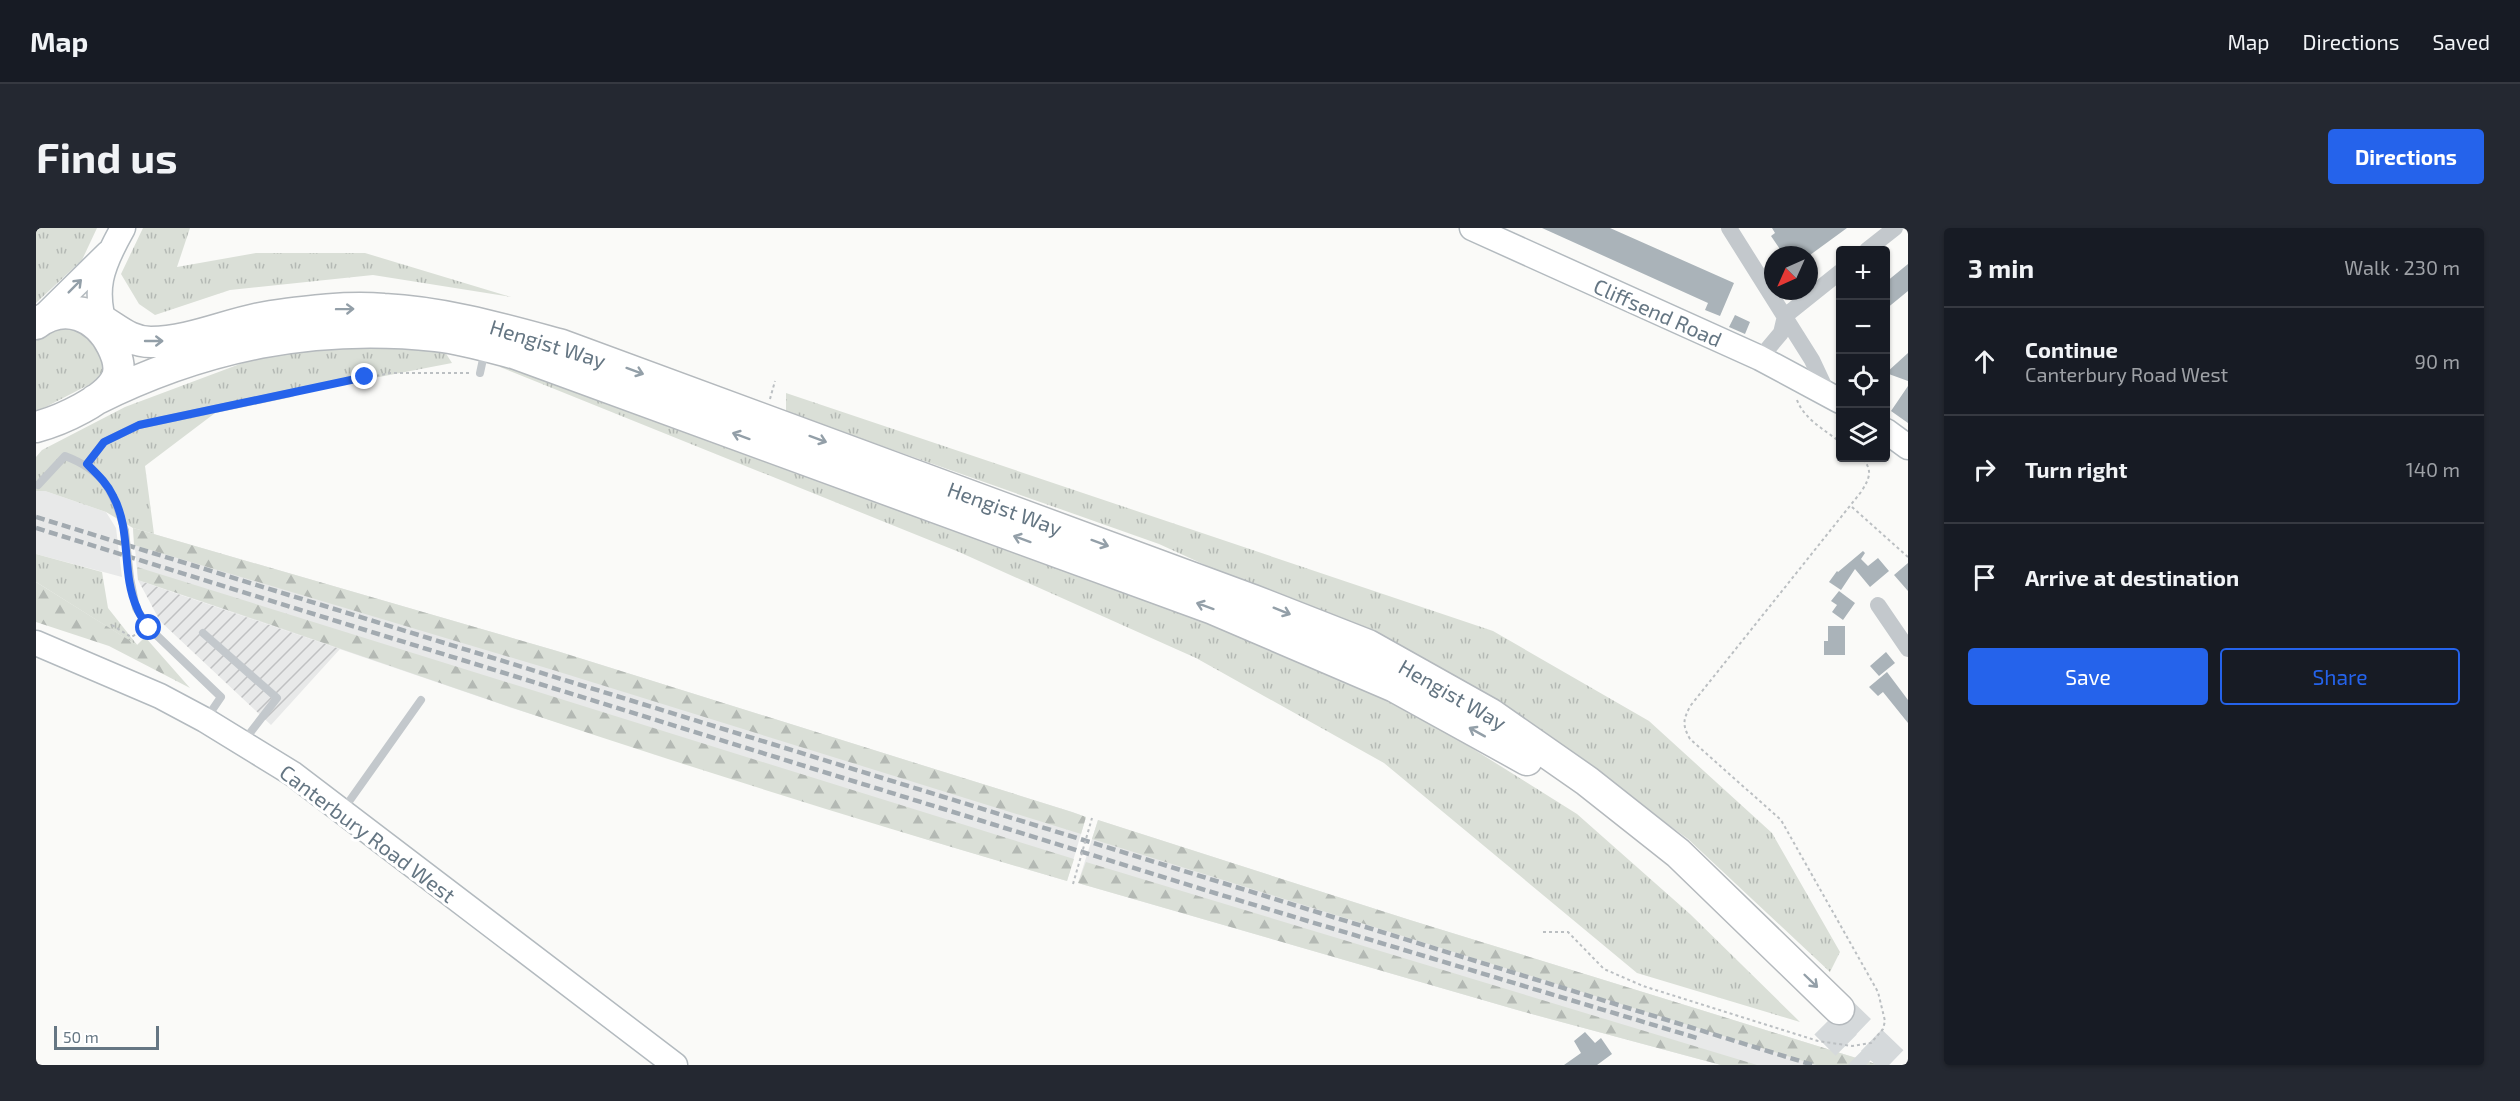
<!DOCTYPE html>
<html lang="en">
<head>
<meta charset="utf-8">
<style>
	:root { --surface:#171b24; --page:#242831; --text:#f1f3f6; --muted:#9ea1a6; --line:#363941; --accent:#2563eb }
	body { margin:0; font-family:"Exo 2",sans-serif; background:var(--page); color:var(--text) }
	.controls { position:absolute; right:18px; top:18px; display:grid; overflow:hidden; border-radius:6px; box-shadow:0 2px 4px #0004 }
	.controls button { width:54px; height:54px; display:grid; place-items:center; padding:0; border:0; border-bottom:2px solid var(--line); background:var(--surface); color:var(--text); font:30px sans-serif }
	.compass { position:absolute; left:1728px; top:18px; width:54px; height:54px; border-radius:50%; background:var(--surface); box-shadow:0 2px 4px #0004; rotate:225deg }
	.scale { position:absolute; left:18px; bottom:15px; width:105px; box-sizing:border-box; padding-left:6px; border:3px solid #657683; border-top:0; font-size:16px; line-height:21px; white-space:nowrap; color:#657683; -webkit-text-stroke:4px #fff; paint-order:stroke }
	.stop { position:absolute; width:18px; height:18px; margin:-14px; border:4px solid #2563eb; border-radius:50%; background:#fff }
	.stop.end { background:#2563eb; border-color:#fff; box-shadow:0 2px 6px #0008 }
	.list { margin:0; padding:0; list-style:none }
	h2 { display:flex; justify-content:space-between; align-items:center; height:78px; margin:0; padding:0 24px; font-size:26px }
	h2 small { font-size:20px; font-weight:400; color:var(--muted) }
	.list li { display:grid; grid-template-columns:39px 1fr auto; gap:18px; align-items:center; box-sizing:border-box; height:108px; padding:0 24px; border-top:2px solid var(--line) }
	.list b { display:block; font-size:22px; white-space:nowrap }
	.list p { margin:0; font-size:20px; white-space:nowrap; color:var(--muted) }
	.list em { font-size:20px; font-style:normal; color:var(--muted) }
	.actions { display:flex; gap:12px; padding:18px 24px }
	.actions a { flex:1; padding:14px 0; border:2px solid var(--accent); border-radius:6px; text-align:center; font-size:21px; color:var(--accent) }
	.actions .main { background:var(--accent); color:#fff }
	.icon { flex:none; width:33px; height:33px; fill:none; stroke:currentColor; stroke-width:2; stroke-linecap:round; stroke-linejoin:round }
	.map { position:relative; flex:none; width:1872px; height:837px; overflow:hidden; border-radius:6px }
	header { display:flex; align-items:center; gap:36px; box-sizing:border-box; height:84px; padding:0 30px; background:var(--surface); border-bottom:2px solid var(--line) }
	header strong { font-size:28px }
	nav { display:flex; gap:33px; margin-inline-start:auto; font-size:21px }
	.intro { display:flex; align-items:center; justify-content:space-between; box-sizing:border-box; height:144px; padding:0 36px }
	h1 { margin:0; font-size:42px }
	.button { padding:15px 27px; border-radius:6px; background:var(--accent); color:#fff; font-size:21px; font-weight:700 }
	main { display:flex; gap:36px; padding:0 36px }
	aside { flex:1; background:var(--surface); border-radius:6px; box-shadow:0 2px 4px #0004 }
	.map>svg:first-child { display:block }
	.built { fill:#e8e9e9 }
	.industrial { fill:url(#industrial-furrows) }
	.grass { fill:url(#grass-tufts) }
	.forest { fill:url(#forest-firs) }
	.building { fill:#aab3b9 }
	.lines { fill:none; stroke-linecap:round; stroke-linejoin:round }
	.highway-tunnel { stroke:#d5d9db; stroke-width:30; stroke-dasharray:30 15; stroke-linecap:butt }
	.secondary-casing { stroke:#b3babf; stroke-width:27 }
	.highway-casing { stroke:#b4b9bd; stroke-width:33 }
	.path { stroke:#bbbfc2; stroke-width:2; stroke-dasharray:3 3; stroke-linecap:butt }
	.lane { stroke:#c3c8cc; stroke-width:8 }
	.street { stroke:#c3c8cc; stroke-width:16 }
	.secondary { stroke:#fff; stroke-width:24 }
	.highway { stroke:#fff; stroke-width:30 }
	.rail { stroke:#a2aab0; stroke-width:4.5; stroke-dasharray:9 4.5; stroke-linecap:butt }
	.path-bridge { stroke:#bbbfc2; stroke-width:2; stroke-dasharray:3 3; stroke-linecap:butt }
	.lane-bridge { stroke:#c3c8cc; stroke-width:8 }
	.oneway { stroke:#939fa8 }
	.route { stroke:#2563eb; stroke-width:8 }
	.labels { text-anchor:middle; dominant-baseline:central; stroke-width:6; stroke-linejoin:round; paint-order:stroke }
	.street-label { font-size:21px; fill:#657683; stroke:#fff }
</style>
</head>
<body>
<header>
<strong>Map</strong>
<nav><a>Map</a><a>Directions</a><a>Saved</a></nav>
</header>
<div class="intro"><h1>Find us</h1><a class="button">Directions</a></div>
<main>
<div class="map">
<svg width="1872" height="837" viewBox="0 0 1872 837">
	<defs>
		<pattern id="industrial-furrows" width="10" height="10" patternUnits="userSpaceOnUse" patternTransform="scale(1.5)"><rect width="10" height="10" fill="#e8e9e9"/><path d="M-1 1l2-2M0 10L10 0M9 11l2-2" fill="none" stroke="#c0c1c2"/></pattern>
		<pattern id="grass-tufts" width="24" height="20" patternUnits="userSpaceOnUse" patternTransform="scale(1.5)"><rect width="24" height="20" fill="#dadfd7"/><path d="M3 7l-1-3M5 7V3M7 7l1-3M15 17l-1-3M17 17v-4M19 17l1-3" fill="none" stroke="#b4b9b4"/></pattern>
		<pattern id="forest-firs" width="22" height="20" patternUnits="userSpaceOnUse" patternTransform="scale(1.5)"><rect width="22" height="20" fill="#dadfd7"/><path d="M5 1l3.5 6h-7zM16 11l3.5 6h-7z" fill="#b4b9b4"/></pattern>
	</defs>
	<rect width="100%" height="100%" fill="#fafaf8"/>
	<path class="built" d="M0,263H9L70,284L80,300L86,349L0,326Z
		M97,300L521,423L1036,584L1050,589L1031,653L899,614L476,480L102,352Z
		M1062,592L1374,692L1843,837H1685L1492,785L1042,655Z"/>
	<path class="industrial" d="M102,352L139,365L304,421L235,497L124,393Z"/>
	<path class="grass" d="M0,0H61L46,32L0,75Z
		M107,0H154L141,39L220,25H329L475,69L337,47L194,62L119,87L103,76L85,46Z
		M36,96L67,117L68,144L60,153L0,184V110L8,103Z
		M335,115L409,124L416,135L187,179L109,238L118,306L97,300L70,284L9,263H0V229L6,222L89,179L236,124Z
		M464,128L1145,382L1359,472L1541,586L1654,686L1764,794L1601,745L1348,535L1160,430L923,324L464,139Z
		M750,165L1457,403L1613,493L1736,605L1804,724L1794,744L1652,611L1450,465L1123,316L750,184Z
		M0,326L66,344L72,380L102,418L0,354Z"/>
	<path class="forest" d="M97,300L521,423L1036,584L1050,589L1045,606L517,442L98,317Z
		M101,339L1038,631L1031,653C845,599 658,541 474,479C350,437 226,393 102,352Z
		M0,354L101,417L109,409L154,460L73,418L0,394Z
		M1062,592L1374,692L1843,837H1780L1056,611Z
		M1050,634L1721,837H1722H1685L1492,785L1042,655Z"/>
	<path class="building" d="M1506,0H1574L1698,55L1684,88L1669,82L1672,75Z
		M1736,0H1811L1774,27H1748L1735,8L1739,5Z
		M1872,36V63L1850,81V54Z
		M1699,87L1714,94L1709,106L1693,99Z
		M1872,125V153L1850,145Z
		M1872,158V195L1855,183Z
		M1827,323L1829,325L1825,331L1832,338L1842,330L1853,343L1834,359L1819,341L1805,362L1793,354L1801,343L1802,344Z
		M1872,335V363L1858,347Z
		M1803,363L1819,375L1807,392L1796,384L1801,377L1795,373Z
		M1792,398H1809V427H1788V413H1792Z
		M1850,424L1859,435L1843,448L1834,438Z
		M1851,444L1872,472V495L1847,464L1842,468L1833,459Z
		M1549,804L1559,815L1565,810L1576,826L1561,837H1528L1545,825L1538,813Z"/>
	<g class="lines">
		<path class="highway-tunnel" d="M1803,781L1861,837
			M1789,796L1830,837"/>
		<g class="secondary-casing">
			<path id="secondary" d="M1436,0L1724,130L1804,173
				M3,93L72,25
				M71,105C56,62 65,39 87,0
				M1850,203L1872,219
				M0,415L124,468L169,492L257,546L639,837"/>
		</g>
		<g class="highway-casing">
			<path id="highway" d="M27,85C67,77 80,114 115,114C155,114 195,94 235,88C272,83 310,78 348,81C409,84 467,101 526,117L1217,372L1332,417L1455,486L1551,553L1642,625L1803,781
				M0,96C29,74 61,88 76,118C81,128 85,138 81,149C72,172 23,193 0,199
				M59,172C167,118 278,95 400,108C427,111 454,119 480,126L1177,381L1359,459L1491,532"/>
		</g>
		<path class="path" d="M264,164L354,145H433
			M734,171L739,153
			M1761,172C1768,191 1789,202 1804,214
			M1816,279L1872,329
			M76,397L95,409L103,405
			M1507,704H1532L1568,741L1607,758L1782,813L1816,818L1835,815L1847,801L1849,793L1842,764L1745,592L1654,511C1646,497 1647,491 1655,477L1825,264C1834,250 1837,242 1826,230"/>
		<path class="lane" d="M444,145L449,122
			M51,236L68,214L103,197L255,165
			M2,257L29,228C69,243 77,264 89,303
			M94,350L100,380L113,400L185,469L170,491
			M167,405L241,470L207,514
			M307,582L385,472"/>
		<path class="street" d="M1693,0L1776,132L1791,164
			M1831,22L1859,0
			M1724,130L1745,105L1749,88L1804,44
			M1842,377L1872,421"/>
		<use href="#secondary" class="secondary"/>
		<use href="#highway" class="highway"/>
		<path class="rail" d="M0,289L1777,837
			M0,300L1182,666L1661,810"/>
		<path class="path-bridge" d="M1037,656L1056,590"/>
		<path class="lane-bridge" d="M89,303L94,350"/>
	</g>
	<defs><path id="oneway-shaft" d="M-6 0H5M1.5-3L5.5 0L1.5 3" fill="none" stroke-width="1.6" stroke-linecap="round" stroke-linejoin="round" transform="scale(1.5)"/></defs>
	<g class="oneway">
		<use href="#oneway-shaft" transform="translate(39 58) rotate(-45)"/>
		<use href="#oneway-shaft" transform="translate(309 81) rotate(-1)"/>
		<use href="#oneway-shaft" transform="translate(118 113)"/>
		<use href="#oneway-shaft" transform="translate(599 143) rotate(20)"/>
		<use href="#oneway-shaft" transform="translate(705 208) rotate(-160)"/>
		<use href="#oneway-shaft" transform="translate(782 211) rotate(20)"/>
		<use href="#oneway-shaft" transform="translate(986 311) rotate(-160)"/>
		<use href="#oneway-shaft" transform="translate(1064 315) rotate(20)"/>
		<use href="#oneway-shaft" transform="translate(1169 378) rotate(-160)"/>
		<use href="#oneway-shaft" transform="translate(1246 383) rotate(22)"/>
		<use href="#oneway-shaft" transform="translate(1441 504) rotate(-151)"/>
		<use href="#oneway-shaft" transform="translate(1775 753) rotate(44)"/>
	</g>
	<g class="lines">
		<path class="route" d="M113,400C109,394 103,387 101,380C85,345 96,303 77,268C71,255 61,246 51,236L68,214L103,197L329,149"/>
	</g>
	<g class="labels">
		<g class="street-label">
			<text transform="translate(1622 84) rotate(24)">Cliffsend Road</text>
			<text transform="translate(512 115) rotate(17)">Hengist Way</text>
			<text transform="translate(969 280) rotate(20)">Hengist Way</text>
			<text transform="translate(1417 466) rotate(30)">Hengist Way</text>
			<text transform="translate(332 605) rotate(37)">Canterbury Road West</text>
		</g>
	</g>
</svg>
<div class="controls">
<button>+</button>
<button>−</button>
<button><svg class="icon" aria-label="locate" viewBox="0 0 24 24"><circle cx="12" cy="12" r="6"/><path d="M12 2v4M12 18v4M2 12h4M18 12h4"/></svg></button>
<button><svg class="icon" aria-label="layers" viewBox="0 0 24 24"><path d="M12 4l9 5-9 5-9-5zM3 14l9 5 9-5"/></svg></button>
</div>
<svg class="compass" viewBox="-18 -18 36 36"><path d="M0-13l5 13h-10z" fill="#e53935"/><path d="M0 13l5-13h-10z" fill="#9ea1a6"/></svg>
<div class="scale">50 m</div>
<div class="stop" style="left:113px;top:400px"></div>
<div class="stop end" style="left:329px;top:149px"></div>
</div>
<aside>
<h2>3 min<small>Walk · 230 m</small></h2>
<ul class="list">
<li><svg class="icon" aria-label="ahead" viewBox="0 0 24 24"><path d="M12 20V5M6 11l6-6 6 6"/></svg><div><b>Continue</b><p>Canterbury Road West</p></div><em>90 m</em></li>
<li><svg class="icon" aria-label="right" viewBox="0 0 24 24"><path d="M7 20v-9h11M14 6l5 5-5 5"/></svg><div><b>Turn right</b></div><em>140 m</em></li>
<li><svg class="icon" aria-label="arrive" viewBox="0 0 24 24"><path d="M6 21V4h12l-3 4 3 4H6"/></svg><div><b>Arrive at destination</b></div></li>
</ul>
<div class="actions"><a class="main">Save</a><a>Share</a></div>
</aside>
</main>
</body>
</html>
